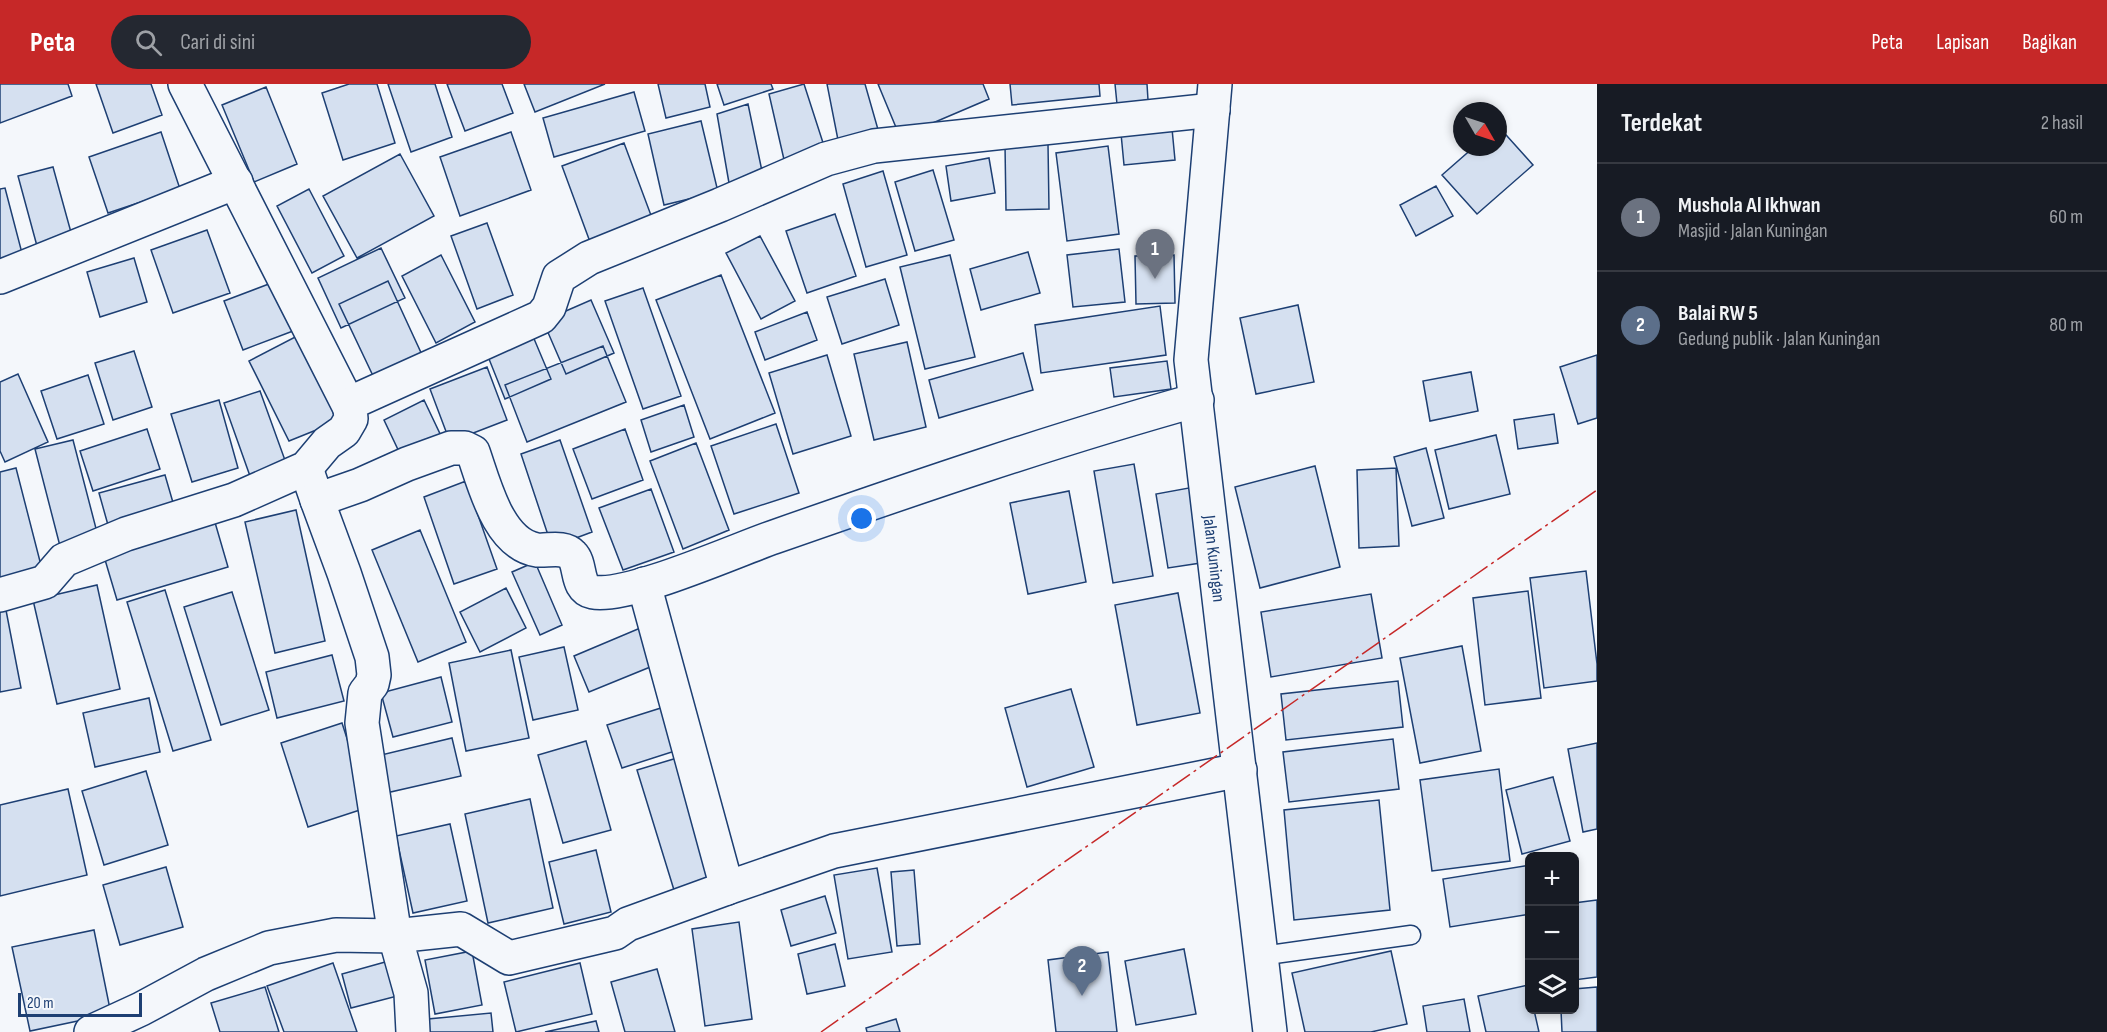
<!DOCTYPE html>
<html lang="id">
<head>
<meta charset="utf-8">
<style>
	:root { --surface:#171b24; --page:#242831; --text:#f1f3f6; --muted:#9ea1a6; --line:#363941; --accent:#c62828 }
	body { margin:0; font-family:"Sofia Sans Condensed",sans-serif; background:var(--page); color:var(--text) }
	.controls { position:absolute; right:18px; bottom:18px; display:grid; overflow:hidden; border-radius:9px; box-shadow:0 3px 9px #0003 }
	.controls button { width:54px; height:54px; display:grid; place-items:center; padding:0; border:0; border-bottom:2px solid var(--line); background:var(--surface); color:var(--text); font:30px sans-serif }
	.compass { position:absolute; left:1453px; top:18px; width:54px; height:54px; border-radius:50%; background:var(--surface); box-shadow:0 3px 9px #0003; rotate:129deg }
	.scale { position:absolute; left:18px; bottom:15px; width:124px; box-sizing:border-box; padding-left:6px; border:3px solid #1d3f73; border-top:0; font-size:16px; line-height:21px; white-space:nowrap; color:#1d3f73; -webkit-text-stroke:4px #f4f7fb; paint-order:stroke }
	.you { position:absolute; left:862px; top:435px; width:21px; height:21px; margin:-15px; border:4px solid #fff; border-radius:50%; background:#1a73e8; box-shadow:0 0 0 9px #1a73e833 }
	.badge { display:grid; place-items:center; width:39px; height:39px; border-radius:50%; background:var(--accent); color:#fff; font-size:20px; font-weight:700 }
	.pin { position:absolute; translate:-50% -50px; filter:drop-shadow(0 2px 3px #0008) }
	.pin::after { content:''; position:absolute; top:32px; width:21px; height:18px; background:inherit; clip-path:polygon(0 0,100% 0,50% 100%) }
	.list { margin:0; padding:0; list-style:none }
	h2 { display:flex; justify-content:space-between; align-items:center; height:78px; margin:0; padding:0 24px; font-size:26px }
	h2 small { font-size:20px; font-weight:400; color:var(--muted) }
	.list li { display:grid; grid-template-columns:39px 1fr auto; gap:18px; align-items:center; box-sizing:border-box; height:108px; padding:0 24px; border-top:2px solid var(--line) }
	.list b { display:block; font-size:22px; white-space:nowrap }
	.list p { margin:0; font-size:20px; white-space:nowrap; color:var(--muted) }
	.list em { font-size:20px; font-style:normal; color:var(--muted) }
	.icon { flex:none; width:33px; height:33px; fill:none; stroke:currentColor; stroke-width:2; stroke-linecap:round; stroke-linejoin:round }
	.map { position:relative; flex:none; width:1597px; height:948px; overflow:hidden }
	header { display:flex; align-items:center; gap:36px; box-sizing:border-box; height:84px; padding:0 30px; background:var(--accent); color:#fff }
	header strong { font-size:28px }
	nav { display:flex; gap:33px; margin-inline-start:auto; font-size:21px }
	.search { width:420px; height:54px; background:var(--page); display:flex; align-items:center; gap:15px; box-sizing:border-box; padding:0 21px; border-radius:33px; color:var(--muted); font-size:22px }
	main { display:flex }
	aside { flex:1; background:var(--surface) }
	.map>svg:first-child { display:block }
	.building { fill:#d5e0f0; stroke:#1d3f73; stroke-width:1.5 }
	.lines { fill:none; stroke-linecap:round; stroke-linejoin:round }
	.service-casing { stroke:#1d3f73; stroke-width:21 }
	.minor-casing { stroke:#1d3f73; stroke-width:36 }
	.service { stroke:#f4f7fb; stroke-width:18 }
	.minor { stroke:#f4f7fb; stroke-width:33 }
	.power { stroke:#c62828; stroke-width:1.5; stroke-dasharray:21 4.5 3 4.5; stroke-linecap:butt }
	.labels { text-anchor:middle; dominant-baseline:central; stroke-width:4.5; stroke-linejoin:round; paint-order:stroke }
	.street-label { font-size:18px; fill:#1d3f73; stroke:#f4f7fb }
</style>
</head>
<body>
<header>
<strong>Peta</strong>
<div class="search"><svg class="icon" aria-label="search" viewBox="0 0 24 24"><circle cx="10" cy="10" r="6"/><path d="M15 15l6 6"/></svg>Cari di sini</div>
<nav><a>Peta</a><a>Lapisan</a><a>Bagikan</a></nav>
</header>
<main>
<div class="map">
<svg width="1597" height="948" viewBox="0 0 1597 948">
	<rect width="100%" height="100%" fill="#f4f7fb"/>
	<path class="building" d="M0,0H68L72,12L0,39Z
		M96,0H151L162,31L113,49Z
		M349,0H377L395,59L343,76L322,9Z
		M388,0H435L452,53L411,68Z
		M447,0H502L513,29L465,47Z
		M524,0H605L535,28Z
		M658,0H705L710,23L666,34Z
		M717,0H771L773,5L724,21Z
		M804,0L826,68L785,80L769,10Z
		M827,0H865L879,49L839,61Z
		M878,0H983L989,15L900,53Z
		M1010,0H1099L1100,12L1012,21Z
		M1115,0H1147L1148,16L1117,20Z
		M266,3L297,80L254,98L222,21Z
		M634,8L645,47L554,73L543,34Z
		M748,20L763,92L729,99L717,30Z
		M1171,34L1175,76L1124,81L1120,39Z
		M701,37L718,108L664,121L648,50Z
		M1498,42L1533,81L1477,130L1442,91L1474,63H1498Z
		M161,48L180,105L108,129L89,73Z
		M511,48L531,106L460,132L440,73Z
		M624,59L655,142L593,166L562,82Z
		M1048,60L1049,125L1006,126L1005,61Z
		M1108,62L1119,150L1067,157L1056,69Z
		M400,70L434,132L357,174L323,112Z
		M989,74L995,109L951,117L946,82Z
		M53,83L72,152L37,162L18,92Z
		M933,86L954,156L915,167L895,98Z
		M883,87L907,171L866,183L843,100Z
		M1436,102L1453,132L1416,152L1400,121Z
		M5,104L23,173L0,179V105Z
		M309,105L344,172L312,189L277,122Z
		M835,130L856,192L807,209L786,147Z
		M487,139L513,211L477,225L451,152Z
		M207,146L230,209L173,229L151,166Z
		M760,152L795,217L761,235L726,169Z
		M381,164L405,214L341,244L318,194Z
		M1119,165L1125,218L1073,223L1067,171Z
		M1028,168L1040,209L981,226L970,185Z
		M441,171L475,238L436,259L402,192Z
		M950,171L975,273L925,285L900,183Z
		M1174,171L1175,219L1136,220L1135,172Z
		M134,174L147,218L100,233L87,188Z
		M721,191L775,329L710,355L656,216Z
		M885,195L899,241L842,260L827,213Z
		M388,197L423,273L375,296L339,220Z
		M274,198L293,247L243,266L224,217Z
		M643,204L681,312L643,325L605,217Z
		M591,216L614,269L566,290L543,237Z
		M1298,221L1314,298L1256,310L1240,234Z
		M1160,222L1166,271L1041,289L1035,241Z
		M807,228L817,256L765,276L755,248Z
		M532,250L551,295L505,315L487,270Z
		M299,251L341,336L289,357L249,277Z
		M907,258L926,343L874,356L854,270Z
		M603,262L626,318L527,358L505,301Z
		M134,267L152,323L113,336L95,279Z
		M1023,269L1033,306L939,334L929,296Z
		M827,271L851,352L793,370L769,289Z
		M1597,271V334L1578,340L1560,283Z
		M1167,277L1171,305L1114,313L1110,284Z
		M487,283L507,336L450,358L430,305Z
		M1471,288L1478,327L1430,337L1423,297Z
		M18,290L48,358L5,378L0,367V298Z
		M88,291L104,340L57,355L41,307Z
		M260,307L286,379L250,392L224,319Z
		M219,316L238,384L192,398L171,330Z
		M424,316L442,354L402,374L384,336Z
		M684,321L694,353L651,368L641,336Z
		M1554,330L1558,359L1518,365L1514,336Z
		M776,340L799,409L734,430L711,362Z
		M147,345L160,385L93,407L80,367Z
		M625,345L643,396L592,415L573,365Z
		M1496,351L1510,410L1449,425L1435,366Z
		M73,356L99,456L61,466L35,365Z
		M560,356L592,448L552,463L521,370Z
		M696,359L729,446L683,465L650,377Z
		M1426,364L1444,434L1412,442L1394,373Z
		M1134,380L1153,492L1113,499L1094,387Z
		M1315,382L1340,483L1260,504L1235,403Z
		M16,384L44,493L0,504V388Z
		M1396,384L1399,462L1359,464L1357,386Z
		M165,391L174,422L108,441L99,409Z
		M466,397L497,485L454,500L424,413Z
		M1194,403L1207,478L1168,484L1156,410Z
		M651,405L674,468L623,486L599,424Z
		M1069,407L1086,498L1028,510L1010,419Z
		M296,426L325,557L275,569L245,438Z
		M214,435L228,483L117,516L103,469Z
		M420,446L466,558L418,578L372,466Z
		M535,478L562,541L540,551L512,488Z
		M1586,487L1597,580V597L1544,604L1530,494Z
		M97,501L120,605L57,620L33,516Z
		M506,504L526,544L480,568L460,528Z
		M165,506L211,656L173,667L127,518Z
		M1528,507L1541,614L1485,621L1473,514Z
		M232,508L269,626L221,641L184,523Z
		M1178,509L1200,629L1137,641L1115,521Z
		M1371,510L1382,574L1271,593L1261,528Z
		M5,521L21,604L0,608V522Z
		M645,542L660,579L589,608L574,572Z
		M1462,562L1481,667L1420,679L1400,574Z
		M564,563L578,626L533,636L519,573Z
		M511,566L529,654L466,667L449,579Z
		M332,571L344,617L277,634L266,588Z
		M441,593L452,638L393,653L381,609Z
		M1398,597L1403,643L1286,656L1281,610Z
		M1071,605L1094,683L1027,703L1005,624Z
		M149,614L160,668L95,683L83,629Z
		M664,623L678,666L622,684L607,641Z
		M342,639L369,723L308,743L281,659Z
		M452,654L461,692L386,709L377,672Z
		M1393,655L1399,705L1289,718L1283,668Z
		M586,657L611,746L563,759L538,671Z
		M1597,659V745L1583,748L1568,665Z
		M677,674L713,793L674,806L637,686Z
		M1499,685L1510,777L1432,787L1420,696Z
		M146,687L168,761L104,781L82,707Z
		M1553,693L1570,757L1522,770L1506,706Z
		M68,705L87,791L0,812V721Z
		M530,715L553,824L488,839L465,730Z
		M1379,716L1390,826L1294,836L1284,726Z
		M450,740L467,817L413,829L396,752Z
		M596,766L611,828L564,840L549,778Z
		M1530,781V830L1450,843L1443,795Z
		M166,783L183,843L120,861L103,801Z
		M877,784L892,868L848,875L834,791Z
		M914,786L920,860L897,862L891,788Z
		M825,812L836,849L791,862L781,826Z
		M1597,816V893L1574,896V819Z
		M739,838L752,935L705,942L692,845Z
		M94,846L111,930L30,947L12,863Z
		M835,860L845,902L807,910L798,870Z
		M1184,865L1196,930L1136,941L1125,877Z
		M472,867L482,921L435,930L425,876Z
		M1391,867L1407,940L1371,948H1305L1292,889Z
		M1108,868L1117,948H1056L1048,876Z
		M396,875L405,910L351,924L342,890Z
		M333,879L357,948H284L267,902Z
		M580,879L592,930L516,948L504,898Z
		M657,885L675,948H625L611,898Z
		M1528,901L1530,926H1534L1539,948H1486L1478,912Z
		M265,903L279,948H220L211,919Z
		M1597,903V948H1562L1561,926H1574V905Z
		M1464,915L1470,948H1427L1423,922Z
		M491,929L493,948H429L428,935Z
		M896,935L900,948H867L866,944Z
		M596,937L599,948H545Z"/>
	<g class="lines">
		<g class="service-casing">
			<path id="service" d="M1261,872L1411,851"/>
		</g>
		<g class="minor-casing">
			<g id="minor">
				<path d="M185,0L350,324"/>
				<path id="s1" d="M1215,0L1191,276L1270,948"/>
				<path d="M0,193L236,98"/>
				<path d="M306,384L317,416L360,401L407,380L451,364H465L473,368C484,399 498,460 537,466C548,467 564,462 572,471C582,481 575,504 593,508C627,515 736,466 774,453C914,404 1054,356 1197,316"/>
				<path d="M644,500L727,804L834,767L1240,686"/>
				<path d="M0,511L45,498L64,476L126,450L234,416L306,384L327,359L344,347L351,335L350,324L357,316L541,233L549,223L559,193L589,174L720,121L826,75L874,62L1213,26"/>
				<path d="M91,948L141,925L206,890L269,864L336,851L395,852L362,639L365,609L372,600L374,591L372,573L344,489L317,416"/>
				<path d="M413,948L411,909L395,852L461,845L509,874L615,849L628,840L727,804"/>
			</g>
		</g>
		<use href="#service" class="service"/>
		<use href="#minor" class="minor"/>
		<path class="power" d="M821,948L1597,406"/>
	</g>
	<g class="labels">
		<g class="street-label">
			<text stroke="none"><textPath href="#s1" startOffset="477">Jalan Kuningan</textPath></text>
		</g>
	</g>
</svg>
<div class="controls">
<button>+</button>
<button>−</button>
<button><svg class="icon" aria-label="layers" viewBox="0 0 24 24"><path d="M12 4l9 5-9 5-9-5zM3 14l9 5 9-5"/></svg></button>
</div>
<svg class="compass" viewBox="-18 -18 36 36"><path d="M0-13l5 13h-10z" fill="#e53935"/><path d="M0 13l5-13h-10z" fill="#9ea1a6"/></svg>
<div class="scale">20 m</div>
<div class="you"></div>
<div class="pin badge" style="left:1155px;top:195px;background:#6b7280">1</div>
<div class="pin badge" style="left:1082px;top:912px;background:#5c6f8a">2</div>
</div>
<aside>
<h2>Terdekat<small>2 hasil</small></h2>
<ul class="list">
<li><span class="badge" style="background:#6b7280">1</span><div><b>Mushola Al Ikhwan</b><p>Masjid · Jalan Kuningan</p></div><em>60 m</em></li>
<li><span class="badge" style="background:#5c6f8a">2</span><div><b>Balai RW 5</b><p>Gedung publik · Jalan Kuningan</p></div><em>80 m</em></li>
</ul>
</aside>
</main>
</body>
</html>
